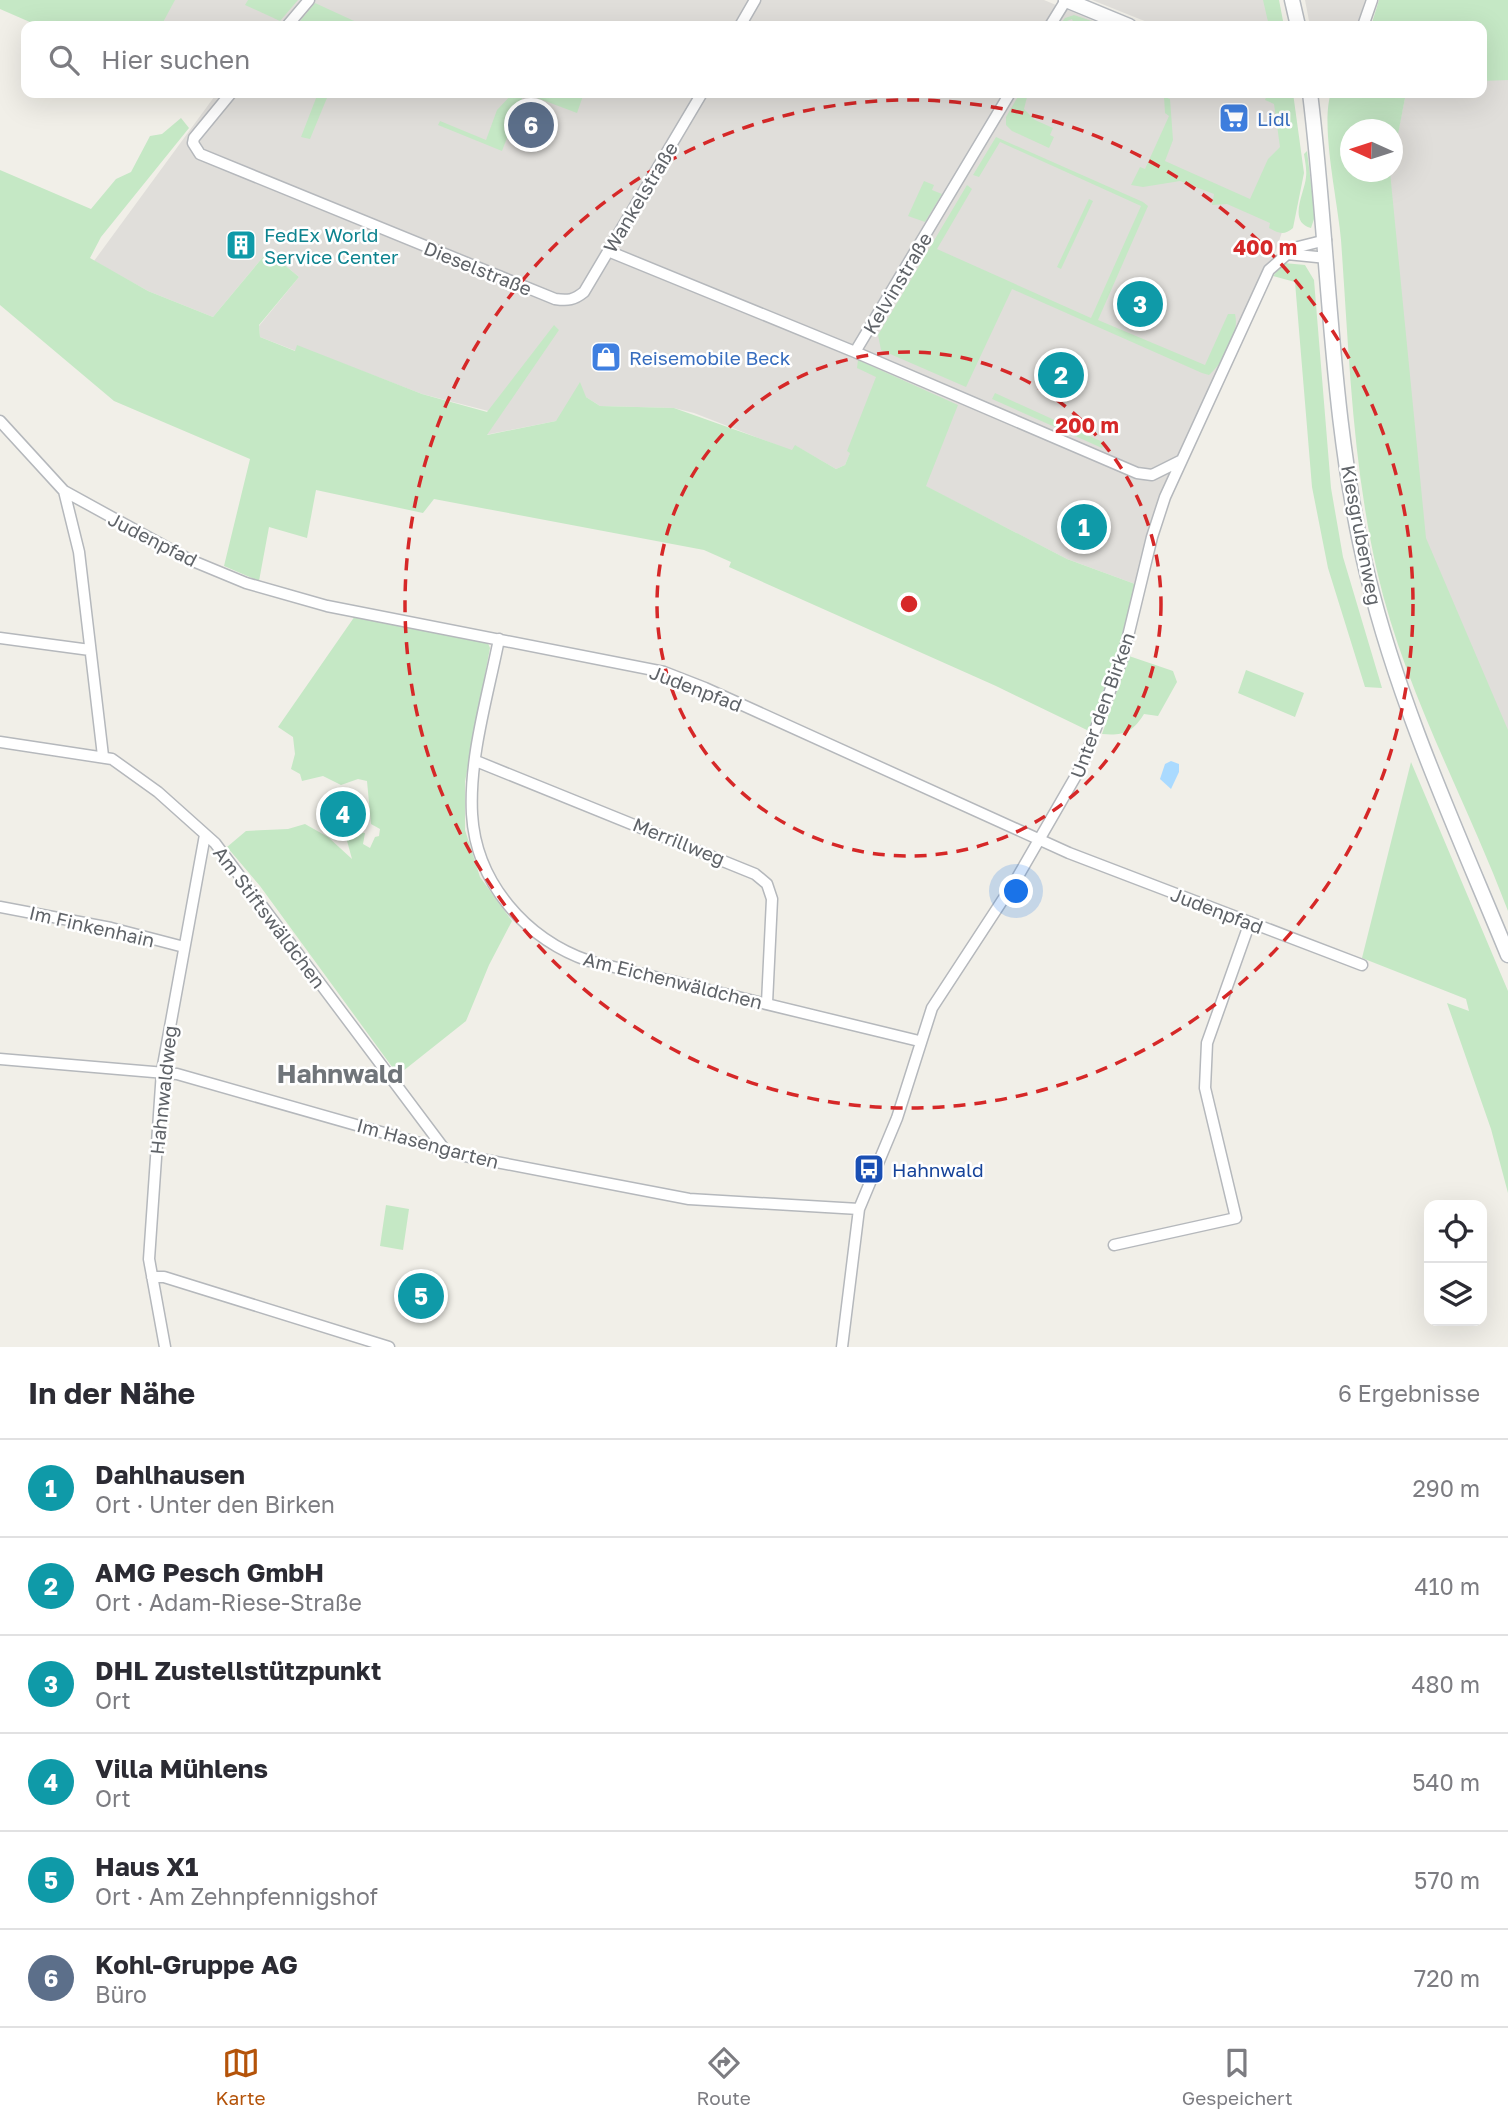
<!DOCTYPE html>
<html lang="de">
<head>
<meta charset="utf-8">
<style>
	:root { --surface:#fff; --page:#f7f7f7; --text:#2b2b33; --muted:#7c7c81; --line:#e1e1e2; --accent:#b45309 }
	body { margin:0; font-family:"Golos Text",sans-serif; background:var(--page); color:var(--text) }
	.controls { position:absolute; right:21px; bottom:21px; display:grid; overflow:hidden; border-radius:14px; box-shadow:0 7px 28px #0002 }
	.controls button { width:63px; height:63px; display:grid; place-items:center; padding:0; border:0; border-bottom:2px solid var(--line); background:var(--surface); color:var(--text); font:35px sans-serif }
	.compass { position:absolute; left:1340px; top:119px; width:63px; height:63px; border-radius:50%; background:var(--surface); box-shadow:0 7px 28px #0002; rotate:273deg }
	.you { position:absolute; left:1017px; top:892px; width:24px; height:24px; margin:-18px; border:5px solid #fff; border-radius:50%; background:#1a73e8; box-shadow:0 0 0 10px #1a73e833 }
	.badge { display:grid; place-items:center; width:46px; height:46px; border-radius:50%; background:var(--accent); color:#fff; font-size:23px; font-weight:700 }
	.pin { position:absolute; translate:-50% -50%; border:4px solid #fff; box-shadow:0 2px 7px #0006 }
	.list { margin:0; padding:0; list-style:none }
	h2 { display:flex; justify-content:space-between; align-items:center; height:91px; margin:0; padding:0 28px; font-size:30px }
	h2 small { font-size:23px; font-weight:400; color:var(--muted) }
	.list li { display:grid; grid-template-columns:46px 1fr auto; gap:21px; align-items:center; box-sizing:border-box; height:98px; padding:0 28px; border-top:2px solid var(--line) }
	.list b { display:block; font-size:26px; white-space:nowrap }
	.list p { margin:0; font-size:23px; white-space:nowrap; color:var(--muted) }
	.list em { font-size:23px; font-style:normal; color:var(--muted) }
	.icon { flex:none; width:38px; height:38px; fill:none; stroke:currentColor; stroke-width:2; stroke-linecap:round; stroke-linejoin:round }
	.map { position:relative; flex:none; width:1508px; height:1347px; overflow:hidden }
	.search { position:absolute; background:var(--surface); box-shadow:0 7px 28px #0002; left:21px; right:21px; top:21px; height:77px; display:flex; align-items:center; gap:18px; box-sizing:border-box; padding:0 24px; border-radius:14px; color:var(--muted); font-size:26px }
	.sheet { height:679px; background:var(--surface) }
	nav { display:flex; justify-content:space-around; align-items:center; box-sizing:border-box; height:98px; border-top:2px solid var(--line); background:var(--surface); font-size:19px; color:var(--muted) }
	nav a { display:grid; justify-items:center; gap:4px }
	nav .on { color:var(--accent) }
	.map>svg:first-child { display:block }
	.industrial { fill:#e0deda }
	.green { fill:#c5e8c5 }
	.water { fill:#aadaff }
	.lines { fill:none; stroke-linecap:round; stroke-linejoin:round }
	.street-casing { stroke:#b5b8bc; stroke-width:13 }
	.secondary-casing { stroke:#b6babf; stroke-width:17 }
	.street { stroke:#fff; stroke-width:10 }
	.secondary { stroke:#fff; stroke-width:14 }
	.ring { fill:none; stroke:#d62828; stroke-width:3.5; stroke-dasharray:12 9 }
	.labels { text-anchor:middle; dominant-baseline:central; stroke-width:5; stroke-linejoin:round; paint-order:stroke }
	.shop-label { font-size:19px; fill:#366cbe; stroke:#fff; text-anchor:start }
	.street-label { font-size:19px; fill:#5f6368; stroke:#fff }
	.culture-label { font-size:19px; fill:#0d838f; stroke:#fff; text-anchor:start }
	.transit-label { font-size:19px; fill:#164399; stroke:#fff; text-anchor:start }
	.district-label { font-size:26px; font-weight:bold; fill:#70757a; stroke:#fff }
	.centre { fill:#d62828; stroke:#fff; stroke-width:3.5 }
	.ring-label { font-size:21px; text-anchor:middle; font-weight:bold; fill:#d62828; stroke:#fff; stroke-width:5; stroke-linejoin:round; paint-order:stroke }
</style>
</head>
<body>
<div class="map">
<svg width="1508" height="1347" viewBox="0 0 1508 1347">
	<rect width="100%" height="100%" fill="#f1efe8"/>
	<path class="industrial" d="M123,0H1044L1106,26H112Z
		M1092,0H1276L1281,26H1157Z
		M1305,0H1365L1357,26H1310Z
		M1508,0V778L1401,535L1389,176L1406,93H1482V26Z
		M217,93H1293L1286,220L1275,253L1219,367L1166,485L1135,584L1067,559L925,486L884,375L845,465L836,469L796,446L792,451L694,413L674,408L600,406L586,397L556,421L485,435L500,414L422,394L297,346L296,351L260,337L259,326L299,277L268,251L213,317L148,291L94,261Z"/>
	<path class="green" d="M0,0H175L161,26H39L0,9Z
		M248,0H298L280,21L245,5Z
		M1263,0H1279L1284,26H1269Z
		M1379,0H1508V80L1482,81V26H1371Z
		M315,3L365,26H296Z
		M1074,15L1106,26H1075L1072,19L1067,21L1070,26H1059L1065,18Z
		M318,93H329L310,139L301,137Z
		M513,93H584L577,113L524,93L502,151L438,125L440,121L486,140L497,110Z
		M1020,93H1028L1024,109L1035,120L1053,128L1050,135L1054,137L1049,148L1012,131L1006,125V117Z
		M1268,93H1293L1304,173L1293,228C1284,236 1278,233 1269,228L1270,223L1227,204L1212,205L1214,194L1180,181L1143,187L1131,185L1140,167L1145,169L1169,116L1165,113L1164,97L1170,99L1173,140L1165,161L1250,199L1268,159L1280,147L1274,104L1265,100Z
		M1331,93H1406L1393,160L1392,130H1350V172H1390L1426,538L1508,730V911C1465,797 1404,690 1377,571C1352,462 1349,350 1341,240C1338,202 1320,125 1331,93Z
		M181,118L189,128L101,237L90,258L148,291L213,317L268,251L299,277L259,325L260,337L295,351L297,345L422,394L487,412L554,325L559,330L487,435L556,421L580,382L586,397L600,406L674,408L792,450L795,445L836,469L845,465L850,453L847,451L876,377L857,368L858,360L958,405L926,486L1067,559L1135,584L1125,629L1089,731L996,686L729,567L731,562L704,550L434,499L423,513L316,490L307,538L269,527L259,581L224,566L250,459L114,401L0,305V170L91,209L116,179L131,172L150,136L162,134Z
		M996,137L1143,202L1148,206L1098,320L1205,365L1228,314H1235C1240,334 1224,362 1209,375L1202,373L1012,289L966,387L881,350L878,335L967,185L972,189L937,249L1091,318L1141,206L1000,142L979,177L973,175Z
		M1307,151L1315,216L1311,228C1287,222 1305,192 1306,177C1307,170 1305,161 1304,154Z
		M924,181L934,185L932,190L942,194L925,222L908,216Z
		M1089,199L1093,201L1061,269L1057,267Z
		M1284,263L1305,265L1314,280L1331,488L1343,557L1382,688L1365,687L1328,568L1312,487L1295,282L1273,276Z
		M995,393L1105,443L1102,448L992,399Z
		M355,616L487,641L490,648L465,782V830L480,877L512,921L489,965L466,1021L398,1075L260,886L227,847L246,831L288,829L305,824L328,837L352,859L344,830L365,833L363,844L370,848L375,837L379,836L380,829L371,824L367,781L358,779L341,785L323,776L302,781L300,774L291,769L295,754L293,737L278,727Z
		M1129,656L1173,671L1177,682L1158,716L1144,714C1133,732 1123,736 1102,734Z
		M1246,670L1304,693L1295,717L1238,693Z
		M1411,762L1508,991V1193L1491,1129L1447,1003L1469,1011L1466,999L1362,958Z
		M386,1205L409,1209L403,1250L380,1246Z"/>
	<path class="water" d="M1171,761L1179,764V772L1171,789L1160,779L1165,764Z"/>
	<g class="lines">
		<g class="street-casing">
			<path id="street" d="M287,26L309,0
				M740,26L755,0
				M1050,26L1066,0
				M1363,26L1372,0
				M231,93L194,138L193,143L200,154L555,299C568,301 574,300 584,292L702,93
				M608,251L855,352L1137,473L1152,475L1180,461
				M1287,254L1327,258
				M855,352L1010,93
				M0,421L64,491L188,559L246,583L327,606L664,672L705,688L1069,853L1362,965
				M64,491L79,552L103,756
				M0,638L90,650
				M499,639C488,695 469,757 472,814C476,883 526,939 589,961L919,1041
				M0,742L112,759L158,792L215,843L445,1150
				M476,761L755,874L767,884L772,899L767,1003
				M0,907L111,928L184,947
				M0,1059L177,1074L465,1156L689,1199L859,1209
				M1114,1245L1236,1218L1205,1088L1207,1043L1250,922
				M152,1277H164L389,1347
				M165,1347L149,1259L162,1071L205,835
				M842,1347L859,1209L897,1118L932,1008L1017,878L1081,767L1123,657L1152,537L1165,497L1269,270L1294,248L1326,240"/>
		</g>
		<g class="secondary-casing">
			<path id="secondary" d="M1066,0L1129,26
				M1292,0L1298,26
				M1310,93C1330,253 1329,419 1368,577C1400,708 1457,831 1508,955"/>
		</g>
		<use href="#street" class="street"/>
		<use href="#secondary" class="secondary"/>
	</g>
	<g class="ring">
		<circle cx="909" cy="604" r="252"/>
		<circle cx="909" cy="604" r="504"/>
	</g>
	<defs>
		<g id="supermarket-square" transform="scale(1.575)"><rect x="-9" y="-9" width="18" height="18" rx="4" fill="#3f7fe0" stroke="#fff"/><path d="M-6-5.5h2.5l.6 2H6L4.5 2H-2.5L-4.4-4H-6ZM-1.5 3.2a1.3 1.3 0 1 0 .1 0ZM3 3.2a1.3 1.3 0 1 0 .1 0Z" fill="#fff"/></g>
		<g id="building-square" transform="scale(1.575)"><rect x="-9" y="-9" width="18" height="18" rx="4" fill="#0f9aa8" stroke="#fff"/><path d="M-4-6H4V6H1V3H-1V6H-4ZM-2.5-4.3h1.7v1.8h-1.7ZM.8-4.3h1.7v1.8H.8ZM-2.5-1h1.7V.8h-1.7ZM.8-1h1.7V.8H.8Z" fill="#fff"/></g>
		<g id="shop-square" transform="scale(1.575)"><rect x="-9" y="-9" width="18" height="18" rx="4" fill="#3f7fe0" stroke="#fff"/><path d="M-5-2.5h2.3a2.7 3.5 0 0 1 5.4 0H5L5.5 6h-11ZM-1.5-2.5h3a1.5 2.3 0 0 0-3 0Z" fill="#fff"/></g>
		<g id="bus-square" transform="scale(1.575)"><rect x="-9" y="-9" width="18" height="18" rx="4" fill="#1a4fb4" stroke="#fff"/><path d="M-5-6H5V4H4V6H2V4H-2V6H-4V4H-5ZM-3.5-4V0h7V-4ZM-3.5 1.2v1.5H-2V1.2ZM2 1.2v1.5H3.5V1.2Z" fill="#fff"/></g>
	</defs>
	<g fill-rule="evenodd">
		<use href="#supermarket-square" x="1234" y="118"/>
		<use href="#building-square" x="241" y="245"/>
		<use href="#shop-square" x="606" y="357"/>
		<use href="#bus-square" x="869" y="1169"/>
	</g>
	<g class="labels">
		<g class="shop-label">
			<text x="1257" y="118">Lidl</text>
			<text x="629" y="357">Reisemobile Beck</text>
		</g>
		<g class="street-label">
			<text transform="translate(640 197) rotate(-59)">Wankelstraße</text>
			<text transform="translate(478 268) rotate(22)">Dieselstraße</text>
			<text transform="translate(897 283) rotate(-59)">Kelvinstraße</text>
			<text transform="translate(1362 535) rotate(79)">Kiesgrubenweg</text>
			<text transform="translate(153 539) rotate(27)">Judenpfad</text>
			<text transform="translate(696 688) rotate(21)">Judenpfad</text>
			<text transform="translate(1102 705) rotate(-70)">Unter den Birken</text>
			<text transform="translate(679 841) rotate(22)">Merrillweg</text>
			<text transform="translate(1217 910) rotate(21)">Judenpfad</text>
			<text transform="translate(270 917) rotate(53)">Am Stiftswäldchen</text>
			<text transform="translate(92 926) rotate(13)">Im Finkenhain</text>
			<text transform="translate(673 980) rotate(14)">Am Eichenwäldchen</text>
			<text transform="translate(163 1090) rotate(-84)">Hahnwaldweg</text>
			<text transform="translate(428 1143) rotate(15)">Im Hasengarten</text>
		</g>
		<g class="culture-label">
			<text x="264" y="234">FedEx World<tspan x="264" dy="22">Service Center</tspan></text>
		</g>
		<g class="transit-label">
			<text x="892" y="1169">Hahnwald</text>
		</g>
		<g class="district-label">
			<text x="340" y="1073">Hahnwald</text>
		</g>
	</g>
	<circle cx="909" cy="604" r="10" class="centre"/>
	<g class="ring-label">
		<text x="1265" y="255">400 m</text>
		<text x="1087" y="433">200 m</text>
	</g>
</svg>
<div class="controls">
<button><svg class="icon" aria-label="locate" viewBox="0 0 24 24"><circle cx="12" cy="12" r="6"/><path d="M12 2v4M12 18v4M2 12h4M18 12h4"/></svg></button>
<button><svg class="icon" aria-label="layers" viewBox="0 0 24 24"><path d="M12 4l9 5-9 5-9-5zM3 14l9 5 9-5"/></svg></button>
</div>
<svg class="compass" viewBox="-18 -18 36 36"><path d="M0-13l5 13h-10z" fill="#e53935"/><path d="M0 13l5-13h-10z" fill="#7c7c81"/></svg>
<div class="you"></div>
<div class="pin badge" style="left:1084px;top:527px;background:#0f9aa8">1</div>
<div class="pin badge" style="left:1061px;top:375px;background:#0f9aa8">2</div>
<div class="pin badge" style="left:1140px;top:304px;background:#0f9aa8">3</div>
<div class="pin badge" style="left:343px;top:814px;background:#0f9aa8">4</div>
<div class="pin badge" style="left:421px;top:1296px;background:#0f9aa8">5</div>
<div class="pin badge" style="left:531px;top:125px;background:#5c6f8a">6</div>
<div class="search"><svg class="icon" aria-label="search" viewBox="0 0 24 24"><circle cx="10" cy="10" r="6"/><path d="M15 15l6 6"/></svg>Hier suchen</div>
</div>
<section class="sheet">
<h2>In der Nähe<small>6 Ergebnisse</small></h2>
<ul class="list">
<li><span class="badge" style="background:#0f9aa8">1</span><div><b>Dahlhausen</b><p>Ort · Unter den Birken</p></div><em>290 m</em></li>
<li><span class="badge" style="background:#0f9aa8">2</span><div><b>AMG Pesch GmbH</b><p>Ort · Adam-Riese-Straße</p></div><em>410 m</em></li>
<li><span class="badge" style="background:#0f9aa8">3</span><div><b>DHL Zustellstützpunkt</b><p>Ort</p></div><em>480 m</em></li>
<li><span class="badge" style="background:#0f9aa8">4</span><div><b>Villa Mühlens</b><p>Ort</p></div><em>540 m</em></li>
<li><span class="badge" style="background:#0f9aa8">5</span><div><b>Haus X1</b><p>Ort · Am Zehnpfennigshof</p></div><em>570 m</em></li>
<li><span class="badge" style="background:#5c6f8a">6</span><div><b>Kohl-Gruppe AG</b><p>Büro</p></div><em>720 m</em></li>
</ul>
</section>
<nav>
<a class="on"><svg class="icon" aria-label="map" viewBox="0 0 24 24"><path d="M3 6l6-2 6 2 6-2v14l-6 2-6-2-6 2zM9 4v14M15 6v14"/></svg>Karte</a>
<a><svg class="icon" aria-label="directions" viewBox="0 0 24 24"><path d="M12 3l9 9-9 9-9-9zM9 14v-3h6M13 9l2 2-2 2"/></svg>Route</a>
<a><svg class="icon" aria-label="saved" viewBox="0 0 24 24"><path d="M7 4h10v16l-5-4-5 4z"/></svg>Gespeichert</a>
</nav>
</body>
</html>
